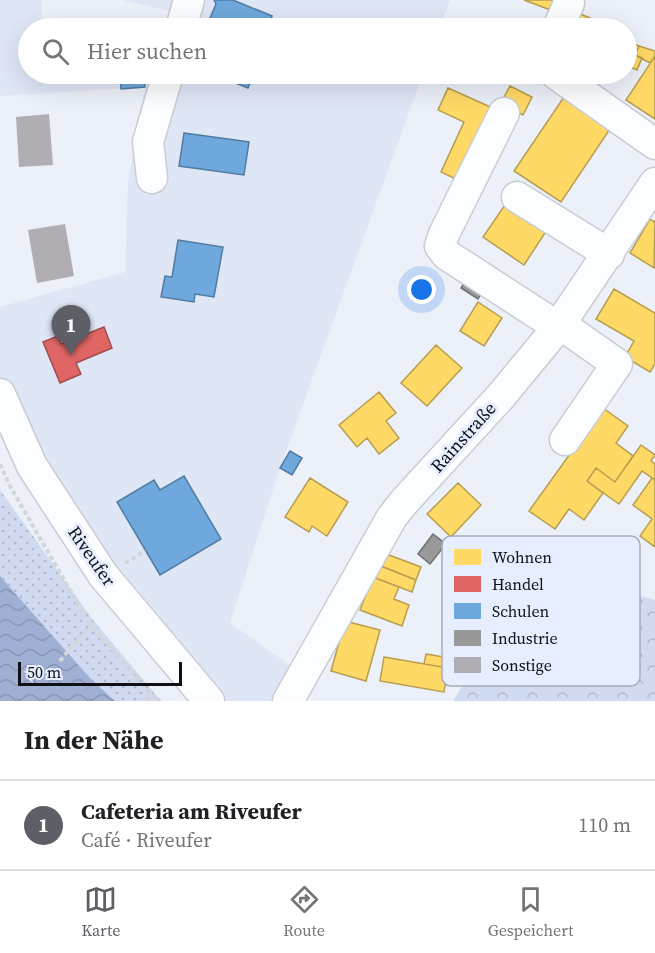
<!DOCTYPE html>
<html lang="de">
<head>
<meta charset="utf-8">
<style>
	:root { --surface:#fff; --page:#f6f6f6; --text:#202124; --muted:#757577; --line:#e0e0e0; --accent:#5c5f66 }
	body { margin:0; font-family:"Source Serif 4",serif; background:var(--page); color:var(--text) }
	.scale { position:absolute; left:18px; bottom:15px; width:164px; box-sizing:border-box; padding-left:6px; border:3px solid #0f1117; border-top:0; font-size:16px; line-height:21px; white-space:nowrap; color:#0f1117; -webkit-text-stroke:4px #e6eeff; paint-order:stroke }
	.you { position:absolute; left:422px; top:290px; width:21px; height:21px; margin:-15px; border:4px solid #fff; border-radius:50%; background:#1a73e8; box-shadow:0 0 0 9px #1a73e833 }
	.badge { display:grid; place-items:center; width:39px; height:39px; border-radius:50%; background:var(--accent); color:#fff; font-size:20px; font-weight:700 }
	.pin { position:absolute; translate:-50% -50px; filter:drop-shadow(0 2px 3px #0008) }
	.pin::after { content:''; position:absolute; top:32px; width:21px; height:18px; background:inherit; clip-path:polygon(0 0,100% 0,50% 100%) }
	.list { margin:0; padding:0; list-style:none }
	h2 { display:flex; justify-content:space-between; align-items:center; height:78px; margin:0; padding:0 24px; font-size:26px }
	h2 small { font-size:20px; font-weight:400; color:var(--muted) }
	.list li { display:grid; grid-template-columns:39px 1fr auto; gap:18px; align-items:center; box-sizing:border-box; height:90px; padding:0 24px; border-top:2px solid var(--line) }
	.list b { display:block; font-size:22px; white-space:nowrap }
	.list p { margin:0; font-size:20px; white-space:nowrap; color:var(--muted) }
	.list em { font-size:20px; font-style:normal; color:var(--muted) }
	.icon { flex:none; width:33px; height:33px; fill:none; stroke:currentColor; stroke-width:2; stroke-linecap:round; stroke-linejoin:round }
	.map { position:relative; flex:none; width:655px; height:701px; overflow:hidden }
	.search { position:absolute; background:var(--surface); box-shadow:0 6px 24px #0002; left:18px; right:18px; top:18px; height:66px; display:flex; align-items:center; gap:15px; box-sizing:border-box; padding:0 21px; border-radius:33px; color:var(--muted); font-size:22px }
	.sheet { height:168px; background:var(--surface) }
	nav { display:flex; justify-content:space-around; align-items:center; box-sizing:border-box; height:84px; border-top:2px solid var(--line); background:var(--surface); font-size:16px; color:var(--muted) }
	nav a { display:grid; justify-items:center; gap:3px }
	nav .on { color:var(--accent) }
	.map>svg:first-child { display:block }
	.built { fill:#dfe6f6; fill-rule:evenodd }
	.grass { fill:url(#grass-dots) }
	.forest { fill:url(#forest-crowns) }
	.water { fill:url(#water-waves) }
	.homes { fill:#ffd966; stroke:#b79d4e; stroke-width:1.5 }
	.shops { fill:#e06666; stroke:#a14c4e; stroke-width:1.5 }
	.schools { fill:#6fa8dc; stroke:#527ba1; stroke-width:1.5 }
	.industry { fill:#999; stroke:#707072; stroke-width:1.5 }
	.building { fill:#b0aeb2 }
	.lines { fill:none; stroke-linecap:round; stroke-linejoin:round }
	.minor-casing { stroke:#c8ccd3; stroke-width:33 }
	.path { stroke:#d3d5d8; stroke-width:4; stroke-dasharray:4.5 3; stroke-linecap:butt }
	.minor { stroke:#fcfdfe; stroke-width:30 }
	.labels { text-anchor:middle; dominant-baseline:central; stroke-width:6; stroke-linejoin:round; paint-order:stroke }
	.street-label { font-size:18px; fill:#0f1117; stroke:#e6eeff }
	.key { fill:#e6eeff; stroke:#a6acb9; stroke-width:1.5 }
	.key-label { font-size:16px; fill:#0f1117 }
</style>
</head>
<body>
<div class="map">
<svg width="655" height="701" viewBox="0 0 655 701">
	<defs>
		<pattern id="grass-dots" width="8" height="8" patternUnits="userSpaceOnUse" patternTransform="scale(1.5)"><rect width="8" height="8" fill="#d0daf1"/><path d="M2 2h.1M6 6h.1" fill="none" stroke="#b1bace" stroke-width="1.8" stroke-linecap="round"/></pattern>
		<pattern id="forest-crowns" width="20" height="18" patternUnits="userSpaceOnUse" patternTransform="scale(1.5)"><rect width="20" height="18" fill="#d0daf1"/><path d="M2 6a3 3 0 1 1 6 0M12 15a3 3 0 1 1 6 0" fill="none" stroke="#b1bace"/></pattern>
		<pattern id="water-waves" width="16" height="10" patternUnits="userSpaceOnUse" patternTransform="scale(1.5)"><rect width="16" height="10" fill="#a0b0d4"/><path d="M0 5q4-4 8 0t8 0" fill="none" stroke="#8996b5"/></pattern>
	</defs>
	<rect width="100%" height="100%" fill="#ecf0f9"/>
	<path class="built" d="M0,0H42L41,28H28V74H213L248,88L254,74L264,79L267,74L284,81L287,74H423L280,468L230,623L291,666L271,701H215L107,575L0,382V307L125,272L128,181L145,87L0,96ZM184,133L248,142L244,175L179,166ZM178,240L222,248L214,297L195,294L193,302L161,297L165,276L172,277ZM58,336L61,344L76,363L81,374L60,383ZM153,480L160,490V575L117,502Z
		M121,0H214L216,4L208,23L216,27L215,28H170L174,12Z
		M233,0H450L439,28H295Z"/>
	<path class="grass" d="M0,490L93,620L161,701H115L90,678L0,576Z"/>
	<path class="forest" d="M537,566L655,600V701H453Z"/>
	<path class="water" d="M0,576L90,678L115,701H0Z"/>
	<path class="homes" d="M524,0H557L553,11Z
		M578,13L597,21L594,28H576L572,26Z
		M626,40L639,46L635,55L642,58L637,70L626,65Z
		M639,46L655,51V56L650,63L635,55Z
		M655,56V119L626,100Z
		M510,86L532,97L523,115L501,103Z
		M448,88L497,110L464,183L441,172L464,122L438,110Z
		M568,91L614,123L561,202L514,171Z
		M507,202L547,230L524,265L483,237Z
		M650,219L654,222L655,220L654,268L630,253Z
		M614,289L655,313V364L650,372L625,357L634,341L596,319Z
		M478,302L502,318L484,346L460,331Z
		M436,345L462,368L427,406L401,383Z
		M379,392L396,413L386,421L399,438L379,454L367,438L357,447L339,425Z
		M603,408L628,426L616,443L633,456L615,482L596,468L587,481L603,493L584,520L569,509L555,529L529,511Z
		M641,445L655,455L651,461L655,464V480L642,471L619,504L587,481L596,468L615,482Z
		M310,478L348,502L327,536L312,526L309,532L285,517Z
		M652,478L655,480V547L640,536L652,519L633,505Z
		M458,483L481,505L451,537L427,514Z
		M389,555L421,567L416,580L381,566Z
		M378,565L416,580L412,592L373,577Z
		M373,577L399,587L394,599L409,605L402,626L360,610Z
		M345,621L380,630L366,681L331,671Z
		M426,654L450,658L448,668L424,664Z
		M384,657L448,668L444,692L380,681Z"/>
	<path class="shops" d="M104,327L112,348L76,363L81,374L60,383L43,342L58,336L61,344Z"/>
	<path class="schools" d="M214,0H233L272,16L271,18L295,28H215L216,27L208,23L216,4Z
		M120,74H144L145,87L121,89Z
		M213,74H266L265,79L254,74L248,88Z
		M184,133L249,142L244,175L179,166Z
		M178,240L223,247L214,297L195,294L194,302L161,297L165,276L172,277Z
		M290,451L302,458L292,475L280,468Z
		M184,476L221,539L160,575L117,502L154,480L160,490Z"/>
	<path class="industry" d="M468,277L484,288L478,299L461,288Z
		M433,534L446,544L430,564L418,554Z"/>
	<path class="building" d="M49,114L53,165L19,167L16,117Z
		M65,224L74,276L37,283L28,230Z"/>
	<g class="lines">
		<g class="minor-casing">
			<path id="minor" d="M181,28L189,0
				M558,28L569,3
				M556,74L655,144
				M504,113L444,234L440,246L447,255L558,327
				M152,178L148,142L168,74
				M517,197L609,254
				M560,324L617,364L565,440
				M0,394L32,466L103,575L209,701
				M288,701L392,517L404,502L501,396L558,327L655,183"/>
		</g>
		<path class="path" d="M0,464L10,486L90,625L152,695L160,701
			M125,563L145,551
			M60,661L90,625
			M147,701L152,695"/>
		<use href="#minor" class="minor"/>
	</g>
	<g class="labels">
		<g class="street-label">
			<text transform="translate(463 437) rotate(-48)">Rainstraße</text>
			<text transform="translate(92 556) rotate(55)">Riveufer</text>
		</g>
	</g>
	<rect x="442" y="536" width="198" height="150" rx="9" class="key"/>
	<rect x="454" y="549" width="27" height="16" fill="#ffd966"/>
	<rect x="454" y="576" width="27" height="16" fill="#e06666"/>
	<rect x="454" y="603" width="27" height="16" fill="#6fa8dc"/>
	<rect x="454" y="630" width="27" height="16" fill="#999"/>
	<rect x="454" y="657" width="27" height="16" fill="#b0aeb2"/>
	<g class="key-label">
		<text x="492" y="563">Wohnen</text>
		<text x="492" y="590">Handel</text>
		<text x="492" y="617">Schulen</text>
		<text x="492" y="644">Industrie</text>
		<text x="492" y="671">Sonstige</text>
	</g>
</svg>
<div class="scale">50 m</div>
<div class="you"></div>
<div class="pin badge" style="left:71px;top:355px">1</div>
<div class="search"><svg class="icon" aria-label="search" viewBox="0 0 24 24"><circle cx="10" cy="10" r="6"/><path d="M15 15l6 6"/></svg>Hier suchen</div>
</div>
<section class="sheet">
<h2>In der Nähe<small></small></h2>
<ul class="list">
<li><span class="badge">1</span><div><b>Cafeteria am Riveufer</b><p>Café · Riveufer</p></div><em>110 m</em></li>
</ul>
</section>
<nav>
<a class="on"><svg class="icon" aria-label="map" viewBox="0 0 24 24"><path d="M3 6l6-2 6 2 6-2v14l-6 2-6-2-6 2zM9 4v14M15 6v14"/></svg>Karte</a>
<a><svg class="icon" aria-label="directions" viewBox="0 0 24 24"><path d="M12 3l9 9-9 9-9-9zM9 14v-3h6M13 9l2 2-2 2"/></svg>Route</a>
<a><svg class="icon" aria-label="saved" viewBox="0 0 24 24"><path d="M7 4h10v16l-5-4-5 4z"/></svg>Gespeichert</a>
</nav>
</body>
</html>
